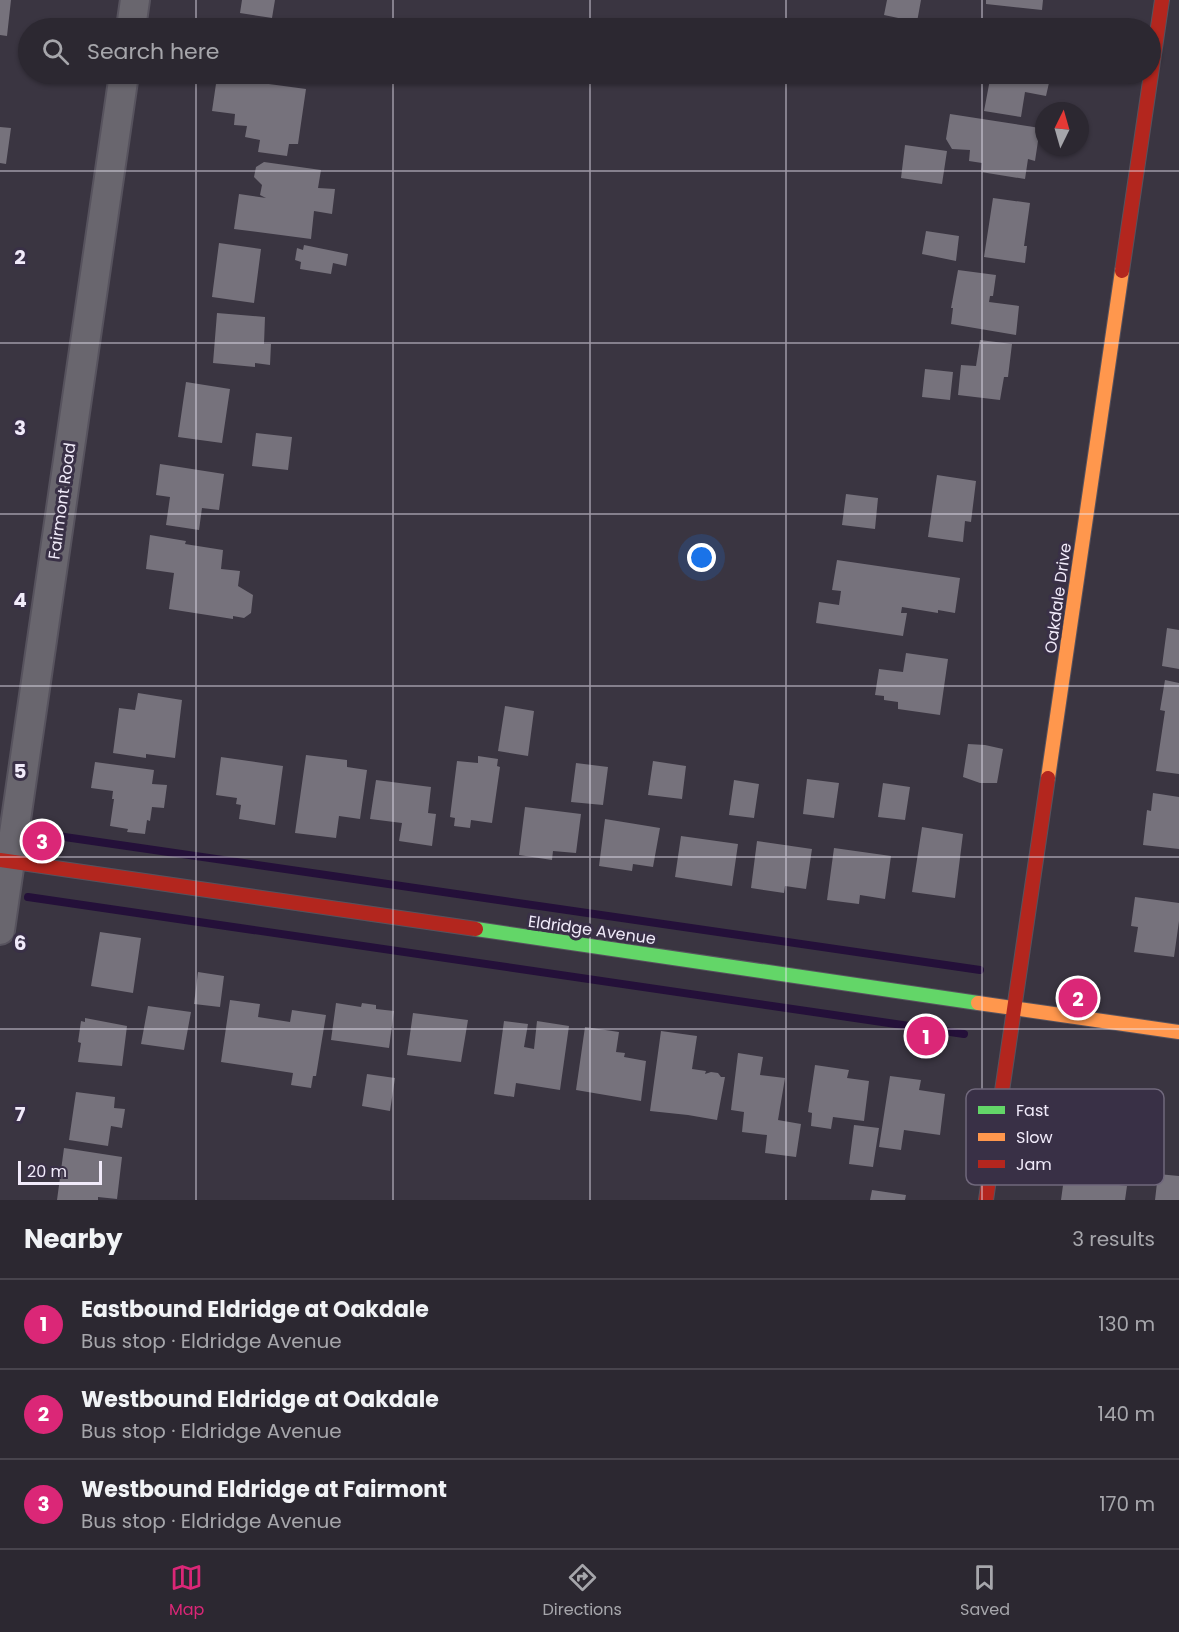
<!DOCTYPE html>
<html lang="en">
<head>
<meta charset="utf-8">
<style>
	:root { --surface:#2c2831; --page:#38343d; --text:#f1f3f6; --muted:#a6a6ab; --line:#48444d; --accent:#db2777 }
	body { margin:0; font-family:Poppins,sans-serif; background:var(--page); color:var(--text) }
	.compass { position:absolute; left:1035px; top:102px; width:54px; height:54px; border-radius:50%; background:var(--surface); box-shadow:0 2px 4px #0004; rotate:5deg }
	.scale { position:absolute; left:18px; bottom:15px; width:84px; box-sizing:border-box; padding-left:6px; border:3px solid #f1ebfa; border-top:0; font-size:16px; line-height:21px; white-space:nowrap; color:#f1ebfa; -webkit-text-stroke:4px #393046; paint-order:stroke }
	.you { position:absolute; left:702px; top:558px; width:21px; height:21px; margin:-15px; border:4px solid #fff; border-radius:50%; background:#1a73e8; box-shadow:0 0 0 9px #1a73e833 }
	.badge { display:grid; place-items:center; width:39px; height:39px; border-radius:50%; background:var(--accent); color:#fff; font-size:20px; font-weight:700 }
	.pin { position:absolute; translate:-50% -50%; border:3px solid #fff; box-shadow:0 2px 6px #0006 }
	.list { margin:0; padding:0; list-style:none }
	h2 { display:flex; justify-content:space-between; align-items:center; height:78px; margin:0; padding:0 24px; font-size:26px }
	h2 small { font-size:20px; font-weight:400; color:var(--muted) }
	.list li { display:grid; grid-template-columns:39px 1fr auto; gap:18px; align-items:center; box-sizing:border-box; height:90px; padding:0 24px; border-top:2px solid var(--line) }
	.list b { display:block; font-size:22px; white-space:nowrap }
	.list p { margin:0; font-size:20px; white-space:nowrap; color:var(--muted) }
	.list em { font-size:20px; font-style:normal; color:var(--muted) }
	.icon { flex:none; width:33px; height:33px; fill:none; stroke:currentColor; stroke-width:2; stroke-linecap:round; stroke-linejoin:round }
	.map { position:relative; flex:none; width:1179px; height:1200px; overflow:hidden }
	.search { position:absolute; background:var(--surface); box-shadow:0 2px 4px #0004; left:18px; right:18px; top:18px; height:66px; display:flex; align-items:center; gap:15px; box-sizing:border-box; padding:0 21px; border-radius:33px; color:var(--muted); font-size:22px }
	.sheet { height:348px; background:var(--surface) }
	nav { display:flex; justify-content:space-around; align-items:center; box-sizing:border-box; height:84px; border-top:2px solid var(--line); background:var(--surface); font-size:16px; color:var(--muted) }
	nav a { display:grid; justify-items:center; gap:3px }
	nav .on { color:var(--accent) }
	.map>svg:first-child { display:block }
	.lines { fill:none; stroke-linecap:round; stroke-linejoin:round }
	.stream { stroke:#241039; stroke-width:8 }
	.building { fill:#76727c }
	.street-casing { stroke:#57535e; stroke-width:32 }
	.fast-casing { stroke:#57535e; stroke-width:16 }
	.slow-casing { stroke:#57535e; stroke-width:16 }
	.jam-casing { stroke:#57535e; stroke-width:16 }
	.street { stroke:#69666e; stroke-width:28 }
	.fast { stroke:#63d668; stroke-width:14 }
	.slow { stroke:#ff974d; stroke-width:14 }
	.jam { stroke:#b3261e; stroke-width:14 }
	.grid { fill:none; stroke:#f1ebfa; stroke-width:1.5; stroke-opacity:0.55 }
	.labels { text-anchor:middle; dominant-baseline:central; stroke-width:6; stroke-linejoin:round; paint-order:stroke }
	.street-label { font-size:16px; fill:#f1ebfa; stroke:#393046 }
	.key { fill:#393046; stroke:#70687c; stroke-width:1.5 }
	.key-label { font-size:16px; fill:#f1ebfa }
	.grid-label { font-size:20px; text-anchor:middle; font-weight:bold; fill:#f1ebfa; stroke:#393046; stroke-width:6; stroke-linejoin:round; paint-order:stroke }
</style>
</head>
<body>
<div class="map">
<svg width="1179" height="1200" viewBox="0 0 1179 1200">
	<rect width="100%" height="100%" fill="#3a3541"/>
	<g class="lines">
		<path class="stream" d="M37,833L980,970
			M28,897L964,1034"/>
	</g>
	<path class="building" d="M0,0H11L7,36L0,35Z
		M242,0H275L272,18L240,13Z
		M887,0H921L917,22L884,15Z
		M986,0H1043L1042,10L986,4Z
		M991,74H1051L1046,96L1025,92L1021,117L984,111Z
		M217,77L306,89L298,144H289L287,156L258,152L260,140L245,137L247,126L234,125L235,114L212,111Z
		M950,114L1040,128L1035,161L1028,159L1025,179L981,172L982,163L969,161L970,150L952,149L946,139Z
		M0,127L11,128L6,164L0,163Z
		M905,145L947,151L942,184L901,178Z
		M264,162L321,170L318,188L335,189L332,214L314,211L311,239L234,229L239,194L266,198L260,195L262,185L254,177L256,167Z
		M993,198L1030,203L1024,246H1027L1025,263L984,257Z
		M926,231L959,236L956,261L922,254Z
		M219,243L261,249L254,303L212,297Z
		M304,245L348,254L346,266L333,263L331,274L300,269L301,262L295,260L297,248L303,250Z
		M958,270L996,275L993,296H990L989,302L1019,306L1016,335L951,324L953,308H951Z
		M217,313L265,317L264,344H271L270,365L255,363V367L213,363Z
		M980,340L1012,344L1008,377H1004L1000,400L958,395L961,365L976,366Z
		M925,369L953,372L950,400L922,397Z
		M186,382L230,389L222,443L178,437Z
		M256,433L292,437L288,470L252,466Z
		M160,464L224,474L219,510L202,508L199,530L166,525L170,497L156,495Z
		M937,475L976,481L971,522L965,521L963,542L928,537Z
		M846,494L878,498L875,529L842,525Z
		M150,535L186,541L185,544L223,550L221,569L240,571L238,586L253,595L251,613L244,618L233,616V619L169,609L174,573L146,569Z
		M837,560L960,578L955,613L938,610V613L902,607L901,613H907L903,636L816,623L819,602L839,605L841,591L832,590Z
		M1167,628L1179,630V669L1162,666Z
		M906,653L948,659L940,715L898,709V702L884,700V696L875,695L879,669L903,672Z
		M1165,680L1179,683V774L1156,771L1165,711L1160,710Z
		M138,693L182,700L175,758L146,754V758L113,753L119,708L135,710Z
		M505,706L534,711L528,756L498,751Z
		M968,744L985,745L1003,749L997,783H980L963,777Z
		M306,755L347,760V767L367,770L360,819L339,816L336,838L295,833Z
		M478,756L498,759L497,766L500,767L492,823L471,820L470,828L454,826L455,818L450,817L457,761L478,763Z
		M221,757L283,766L275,825L239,819L241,805L236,804L237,798L216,795Z
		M653,761L686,766L682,799L648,795Z
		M95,762L154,770L152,784L167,785L164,808L152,807L150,821L147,820L145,834L127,832L128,829L110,826L114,799H112L113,791L91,788Z
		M576,763L608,767L603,805L571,802Z
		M807,779L839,783L834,818L803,814Z
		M376,780L431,787L428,813L436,814L432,846L399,841L402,823L370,819Z
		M734,780L759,784L754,818L729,815Z
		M883,783L910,787L905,820L878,817Z
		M1153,793L1179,797V849L1143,845L1147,810L1151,811Z
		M525,807L581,814L576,853L553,851L552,860L519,855Z
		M605,819L660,828L653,867L633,864L632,871L599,866Z
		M922,827L963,834L955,898L912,892Z
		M681,836L738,844L732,886L675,877Z
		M757,841L812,849L806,889L785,886L784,893L751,888Z
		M834,848L891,856L885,899L860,895L859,904L827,900Z
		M1135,897L1179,903V921L1174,957L1134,952L1138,927L1131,926Z
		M100,932L141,938L133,993L91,986Z
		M198,972L224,976L220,1007L194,1004Z
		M230,1000L260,1004L258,1017L290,1022L292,1010L326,1015L316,1076H313L311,1088L291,1085L293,1073L221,1062Z
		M336,1003L361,1007L362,1003L376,1005V1009L394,1011L389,1048L331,1040Z
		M148,1006L191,1012L184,1050L141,1044Z
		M413,1013L468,1020L461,1062L407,1055Z
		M85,1018L127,1026L122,1066L78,1062L81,1043L78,1042L81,1021L85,1022Z
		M504,1021L528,1024L524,1047L534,1049L537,1021L569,1026L560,1090L516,1083L514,1097L494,1094Z
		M585,1027L619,1032L616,1052L625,1053L624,1057L646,1061L641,1101L576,1090Z
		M661,1031L697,1036L692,1069L706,1071L705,1074L711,1072L718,1073L721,1077H725L717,1120L688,1115L650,1111Z
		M738,1053L763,1057L760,1075L785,1078L778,1120L801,1124L796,1157L765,1153L767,1135L742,1132L744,1112L731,1110Z
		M815,1065L849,1070L847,1078L869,1081L864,1121L833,1117L831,1129L811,1126L812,1113L808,1112Z
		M367,1074L395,1078L390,1111L362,1106Z
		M890,1076L921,1080L919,1090L945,1094L940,1135L904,1130L901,1150L879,1147Z
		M76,1092L115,1097L114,1108L125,1109L122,1128L111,1126L108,1146L69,1140Z
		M854,1125L879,1128L873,1167L849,1164Z
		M64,1148L122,1157L117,1199L98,1197V1200H57Z
		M1158,1174L1179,1176V1200H1155Z
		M1064,1178L1127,1186L1125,1200H1061Z
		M872,1190L906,1195L905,1200H870Z"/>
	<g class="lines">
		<g class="street-casing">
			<path id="street" d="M131,28L135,0
				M0,930L124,74"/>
		</g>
		<g class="fast-casing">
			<path id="fast" d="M476,929L978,1003"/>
		</g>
		<g class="slow-casing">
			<path id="slow" d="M1048,778L1122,271
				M978,1003L1179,1032"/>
		</g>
		<g class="jam-casing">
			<path id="jam" d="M1122,271L1162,0
				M0,860L476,929
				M986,1200L1048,778"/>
		</g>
		<use href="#street" class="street"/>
		<use href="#fast" class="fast"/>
		<use href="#slow" class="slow"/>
		<use href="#jam" class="jam"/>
	</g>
	<path class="grid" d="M196,0V28M393,0V28M590,0V28M786,0V28M982,0V28M196,74V1200M393,74V1200M590,74V1200M786,74V1200M982,74V1200M0,171H1179M0,343H1179M0,514H1179M0,686H1179M0,857H1179M0,1029H1179"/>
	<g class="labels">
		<g class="street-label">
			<text transform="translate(62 501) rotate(-82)">Fairmont Road</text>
			<text transform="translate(1058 598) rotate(-82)">Oakdale Drive</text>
			<text transform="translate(592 930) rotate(8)">Eldridge Avenue</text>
		</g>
	</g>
	<rect x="966" y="1089" width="198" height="96" rx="9" class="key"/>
	<rect x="978" y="1106" width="27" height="8" fill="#63d668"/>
	<rect x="978" y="1133" width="27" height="8" fill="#ff974d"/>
	<rect x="978" y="1160" width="27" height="8" fill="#b3261e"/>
	<g class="key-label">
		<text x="1016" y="1116">Fast</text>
		<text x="1016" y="1143">Slow</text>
		<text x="1016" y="1170">Jam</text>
	</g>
	<g class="grid-label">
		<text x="20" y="264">2</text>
		<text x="20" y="435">3</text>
		<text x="20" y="607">4</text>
		<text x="20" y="778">5</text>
		<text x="20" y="950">6</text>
		<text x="20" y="1121">7</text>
	</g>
</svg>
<svg class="compass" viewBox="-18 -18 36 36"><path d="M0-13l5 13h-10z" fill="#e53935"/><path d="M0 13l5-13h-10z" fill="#a6a6ab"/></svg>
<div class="scale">20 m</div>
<div class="you"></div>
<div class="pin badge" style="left:926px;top:1036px">1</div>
<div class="pin badge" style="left:1078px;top:998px">2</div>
<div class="pin badge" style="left:42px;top:841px">3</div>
<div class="search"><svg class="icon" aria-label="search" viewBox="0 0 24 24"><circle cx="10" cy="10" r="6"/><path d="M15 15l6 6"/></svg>Search here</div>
</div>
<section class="sheet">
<h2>Nearby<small>3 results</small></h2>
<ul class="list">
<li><span class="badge">1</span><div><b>Eastbound Eldridge at Oakdale</b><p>Bus stop · Eldridge Avenue</p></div><em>130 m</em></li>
<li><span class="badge">2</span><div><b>Westbound Eldridge at Oakdale</b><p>Bus stop · Eldridge Avenue</p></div><em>140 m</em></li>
<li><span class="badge">3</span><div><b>Westbound Eldridge at Fairmont</b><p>Bus stop · Eldridge Avenue</p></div><em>170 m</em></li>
</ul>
</section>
<nav>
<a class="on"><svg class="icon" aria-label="map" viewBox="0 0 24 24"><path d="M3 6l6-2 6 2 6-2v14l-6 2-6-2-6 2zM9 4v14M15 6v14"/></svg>Map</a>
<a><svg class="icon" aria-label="directions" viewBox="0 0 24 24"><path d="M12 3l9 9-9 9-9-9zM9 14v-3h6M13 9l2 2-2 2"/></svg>Directions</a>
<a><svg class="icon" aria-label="saved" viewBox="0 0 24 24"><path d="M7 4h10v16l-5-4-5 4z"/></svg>Saved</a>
</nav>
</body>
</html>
